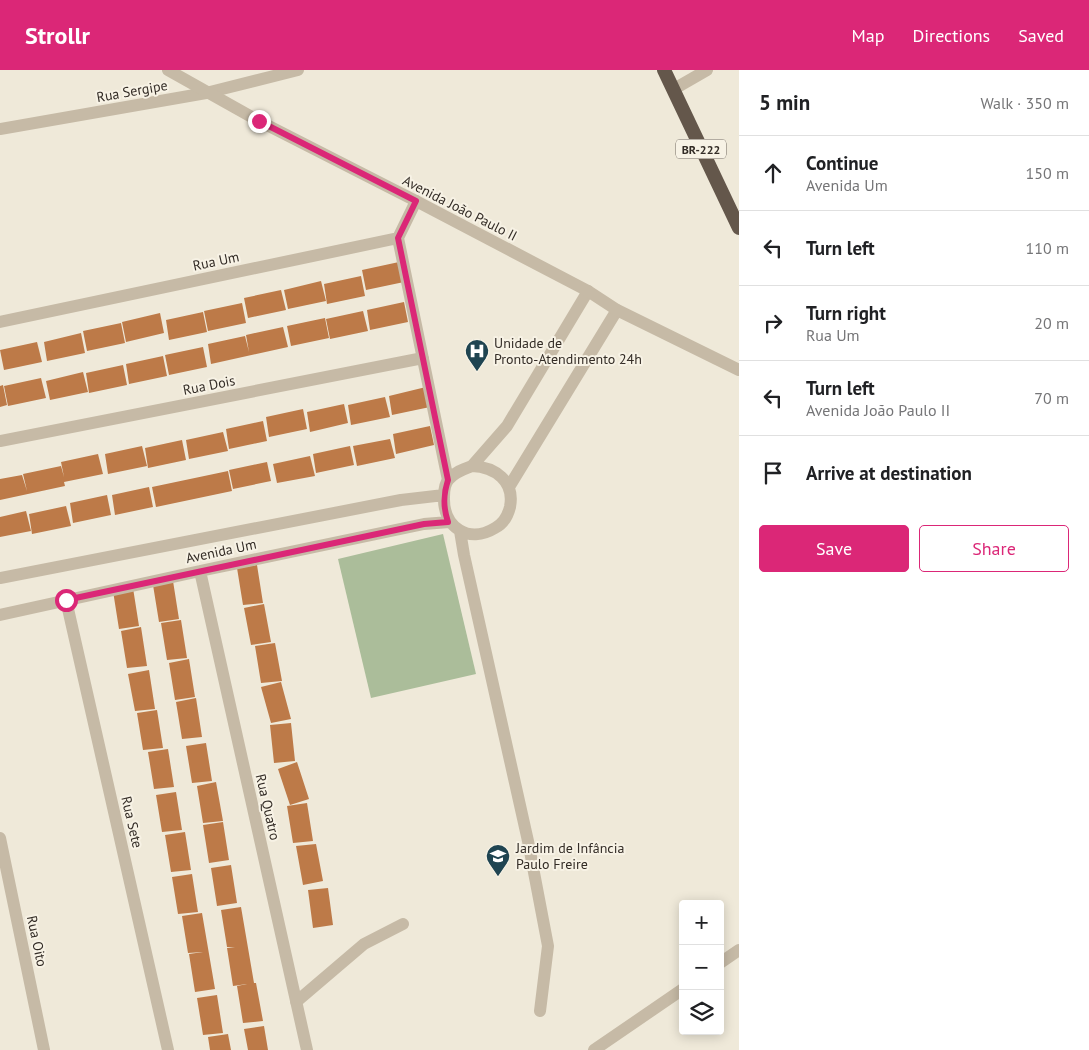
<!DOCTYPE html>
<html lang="en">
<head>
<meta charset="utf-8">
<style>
	:root { --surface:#fff; --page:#f6f6f6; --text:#202124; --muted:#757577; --line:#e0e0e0; --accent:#db2777 }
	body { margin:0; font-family:"PT Sans",sans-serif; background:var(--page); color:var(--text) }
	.controls { position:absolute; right:15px; bottom:15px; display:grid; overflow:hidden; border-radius:5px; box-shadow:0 2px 12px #0003 }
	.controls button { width:45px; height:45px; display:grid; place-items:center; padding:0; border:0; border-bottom:1px solid var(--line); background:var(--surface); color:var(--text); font:25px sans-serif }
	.stop { position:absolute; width:15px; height:15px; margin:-11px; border:4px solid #db2777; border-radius:50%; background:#fff }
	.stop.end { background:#db2777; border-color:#fff; box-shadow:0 1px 5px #0008 }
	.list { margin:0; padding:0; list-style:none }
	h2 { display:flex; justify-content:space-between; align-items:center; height:65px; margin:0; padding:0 20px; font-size:21px }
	h2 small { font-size:16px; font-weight:400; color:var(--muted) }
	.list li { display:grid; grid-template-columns:32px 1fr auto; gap:15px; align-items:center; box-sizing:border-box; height:75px; padding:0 20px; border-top:1px solid var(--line) }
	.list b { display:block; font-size:19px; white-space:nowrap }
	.list p { margin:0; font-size:16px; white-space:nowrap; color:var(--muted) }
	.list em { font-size:16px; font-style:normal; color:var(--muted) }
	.actions { display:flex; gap:10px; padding:15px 20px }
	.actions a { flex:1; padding:11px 0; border:1px solid var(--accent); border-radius:5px; text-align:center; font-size:18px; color:var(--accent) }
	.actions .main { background:var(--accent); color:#fff }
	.icon { flex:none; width:28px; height:28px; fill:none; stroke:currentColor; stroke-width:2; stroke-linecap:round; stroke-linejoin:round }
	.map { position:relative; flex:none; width:739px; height:980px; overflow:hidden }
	header { display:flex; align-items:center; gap:30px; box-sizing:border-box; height:70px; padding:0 25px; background:var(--accent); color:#fff }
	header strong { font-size:24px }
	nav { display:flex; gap:28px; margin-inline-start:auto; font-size:18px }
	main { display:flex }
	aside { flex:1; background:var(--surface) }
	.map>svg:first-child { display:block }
	.green { fill:#abbd9a }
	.building { fill:#bd7a48 }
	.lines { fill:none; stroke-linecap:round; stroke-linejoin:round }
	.minor { stroke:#c6baa6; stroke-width:12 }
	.tertiary { stroke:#c6baa6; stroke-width:12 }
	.trunk { stroke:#64574b; stroke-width:14 }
	.route { stroke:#db2777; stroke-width:6 }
	.labels { text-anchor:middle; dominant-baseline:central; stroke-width:4; stroke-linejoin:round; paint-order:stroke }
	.shield { fill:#f7f2e5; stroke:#6e675f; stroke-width:1 }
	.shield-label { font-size:12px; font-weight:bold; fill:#332c26 }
	.street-label { font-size:14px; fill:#332c26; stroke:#f7f2e5 }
	.poi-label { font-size:14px; fill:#332c26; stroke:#f7f2e5; text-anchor:start }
</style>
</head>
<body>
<header>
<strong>Strollr</strong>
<nav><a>Map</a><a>Directions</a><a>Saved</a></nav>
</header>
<main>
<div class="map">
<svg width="739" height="980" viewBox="0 0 739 980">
	<rect width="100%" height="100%" fill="#efe9d9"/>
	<path class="green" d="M443,464L476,604L371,628L338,489Z"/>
	<path class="building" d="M399,192L404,212L366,220L362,200Z
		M361,206L365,226L327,234L324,214Z
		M321,211L326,231L288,239L284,220Z
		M281,220L286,240L248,248L244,228Z
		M404,232L408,252L370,260L367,240Z
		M242,233L246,253L208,261L204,241Z
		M363,241L368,261L330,269L326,249Z
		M203,242L207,262L169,270L166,250Z
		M160,243L164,263L126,272L122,252Z
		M325,248L329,268L291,276L287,256Z
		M121,253L125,273L87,281L83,261Z
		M283,257L288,277L211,294L208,274L245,266L249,282L246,265Z
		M81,263L85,283L47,291L44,272Z
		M37,272L42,292L4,300L0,280Z
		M203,277L207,297L169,305L165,285Z
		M163,286L167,306L129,314L126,294Z
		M123,295L127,315L89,323L86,303Z
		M83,302L88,322L50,330L46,311Z
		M41,308L46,328L8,336L4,316Z
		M3,315L7,335L0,337V316Z
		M426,317L430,337L392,345L389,326Z
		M385,327L390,347L351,355L348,335Z
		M344,334L348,353L310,362L307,342Z
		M303,339L307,359L269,367L266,347Z
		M263,351L267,371L229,379L226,359Z
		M430,356L434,375L396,384L393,364Z
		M223,362L228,381L189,389L186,370Z
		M390,369L395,388L357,396L353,376Z
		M182,370L186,390L148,398L145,378Z
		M142,376L147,396L108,404L105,384Z
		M350,376L354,395L316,403L313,384Z
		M98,384L103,404L64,412L65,416L0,430V409L22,405L27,421L23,404L61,396L64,407L61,392Z
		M310,386L315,406L277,413L273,394Z
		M267,392L271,411L233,419L229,400Z
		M228,401L232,421L156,437L152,417L190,409L192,417L190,409Z
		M149,417L153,437L115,445L112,425Z
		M107,425L111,445L73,453L70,433Z
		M66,436L71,456L32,464L29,444Z
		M26,441L31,461L0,467V447Z
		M257,495L263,533L243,535L237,498Z
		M173,511L179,549L159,552L153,515Z
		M133,518L139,556L119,559L113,521Z
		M264,534L271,572L251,575L244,538Z
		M181,550L187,588L167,590L161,553Z
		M141,557L147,596L127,598L121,561Z
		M275,573L282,611L261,613L255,576Z
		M189,589L195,627L175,630L169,593Z
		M149,600L155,639L135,641L128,604Z
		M281,612L291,649L271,653L261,617Z
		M196,628L202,667L182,669L176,632Z
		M157,640L163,678L143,680L137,643Z
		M291,653L295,691L274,693L270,655Z
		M206,673L212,711L192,713L186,676Z
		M168,679L174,717L154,719L148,682Z
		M297,692L309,729L290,735L278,699Z
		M216,712L223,751L203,753L197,716Z
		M176,722L182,760L162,762L156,725Z
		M307,733L313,771L293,773L287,736Z
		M223,752L229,790L209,793L203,755Z
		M185,762L191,800L171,802L165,765Z
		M316,774L323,811L303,815L296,776Z
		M231,795L237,833L217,836L211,798Z
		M192,804L198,842L178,844L172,807Z
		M328,818L333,855L313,858L308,820Z
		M241,837L254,913H256L263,951L243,953L237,916L247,914L233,916L227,878L235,877H227L221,840Z
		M202,843L215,919L195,922L189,884L203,882L188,883L182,846Z
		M217,925L223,963L203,965L197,928Z
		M264,956L268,980H248L244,959Z
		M228,964L231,980H210L208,967Z"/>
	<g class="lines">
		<path class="minor" d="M674,19L707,0
			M0,59L206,23L298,0
			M398,168L448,410
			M0,252L398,168L416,131
			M0,371L423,288
			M472,396C495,397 515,411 510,437C508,445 503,454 495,458C469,474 443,458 444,427C444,422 445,413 449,409C455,402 464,399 472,396Z
			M472,396L507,356L588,221
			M509,417L617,240
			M460,461L464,485L528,771L548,876L540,941
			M200,501L307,980
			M0,508L401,430L444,425
			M66,530L168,980
			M0,545L200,501L424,454L449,452
			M0,768L44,980
			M720,893L739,880
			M296,932L364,874L403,854
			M594,980L683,919"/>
		<path class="tertiary" d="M168,0L259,51L416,131L588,221L617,240L739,300"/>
		<path class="trunk" d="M664,0L739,158"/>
	</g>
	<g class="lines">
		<path class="route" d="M66,530L424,454L448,452C443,437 443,425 448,410L398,168L416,131L259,51"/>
	</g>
	<defs>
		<g id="hospital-pin" transform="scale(1.25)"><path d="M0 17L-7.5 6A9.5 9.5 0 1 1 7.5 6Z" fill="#1f4451" stroke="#f7f2e5"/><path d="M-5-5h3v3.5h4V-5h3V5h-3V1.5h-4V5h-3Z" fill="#fff"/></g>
		<g id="school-pin" transform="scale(1.25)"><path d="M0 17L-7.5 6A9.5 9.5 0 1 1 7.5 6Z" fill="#1f4451" stroke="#f7f2e5"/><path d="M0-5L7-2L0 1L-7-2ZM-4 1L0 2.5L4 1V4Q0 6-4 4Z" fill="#fff"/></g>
	</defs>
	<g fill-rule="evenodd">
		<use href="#hospital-pin" x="477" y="281"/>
		<use href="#school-pin" x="498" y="786"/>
	</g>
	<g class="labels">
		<rect class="shield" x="676" y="69.5" width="50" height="19" rx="4"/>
		<g class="shield-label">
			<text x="701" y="79">BR-222</text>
		</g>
		<g class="street-label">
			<text transform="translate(132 21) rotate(-10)">Rua Sergipe</text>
			<text transform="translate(460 138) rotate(27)">Avenida João Paulo II</text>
			<text transform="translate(216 191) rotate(-12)">Rua Um</text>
			<text transform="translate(209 315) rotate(-11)">Rua Dois</text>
			<text transform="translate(221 481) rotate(-12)">Avenida Um</text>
			<text transform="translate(268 737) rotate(77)">Rua Quatro</text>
			<text transform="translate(132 752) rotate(77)">Rua Sete</text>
			<text transform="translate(37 871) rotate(78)">Rua Oito</text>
		</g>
		<g class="poi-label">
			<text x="494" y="273">Unidade de<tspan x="494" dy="16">Pronto-Atendimento 24h</tspan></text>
			<text x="516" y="778">Jardim de Infância<tspan x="516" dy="16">Paulo Freire</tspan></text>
		</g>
	</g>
</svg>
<div class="controls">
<button>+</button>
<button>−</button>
<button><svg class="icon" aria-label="layers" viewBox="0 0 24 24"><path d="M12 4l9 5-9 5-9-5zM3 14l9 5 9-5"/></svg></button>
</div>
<div class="stop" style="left:66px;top:530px"></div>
<div class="stop end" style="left:259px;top:51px"></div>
</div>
<aside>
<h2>5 min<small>Walk · 350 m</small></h2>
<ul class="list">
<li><svg class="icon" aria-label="ahead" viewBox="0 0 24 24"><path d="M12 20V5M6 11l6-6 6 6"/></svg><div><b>Continue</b><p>Avenida Um</p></div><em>150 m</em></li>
<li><svg class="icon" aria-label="left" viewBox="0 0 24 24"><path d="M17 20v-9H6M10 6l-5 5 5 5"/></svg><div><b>Turn left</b></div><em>110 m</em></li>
<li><svg class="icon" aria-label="right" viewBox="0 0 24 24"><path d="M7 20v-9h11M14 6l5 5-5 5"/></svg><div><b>Turn right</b><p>Rua Um</p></div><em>20 m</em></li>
<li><svg class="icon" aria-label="left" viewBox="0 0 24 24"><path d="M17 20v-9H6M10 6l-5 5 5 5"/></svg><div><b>Turn left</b><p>Avenida João Paulo II</p></div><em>70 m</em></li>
<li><svg class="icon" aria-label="arrive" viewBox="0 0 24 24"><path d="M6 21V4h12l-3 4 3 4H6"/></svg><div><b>Arrive at destination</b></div></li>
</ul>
<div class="actions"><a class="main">Save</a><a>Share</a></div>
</aside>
</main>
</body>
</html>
